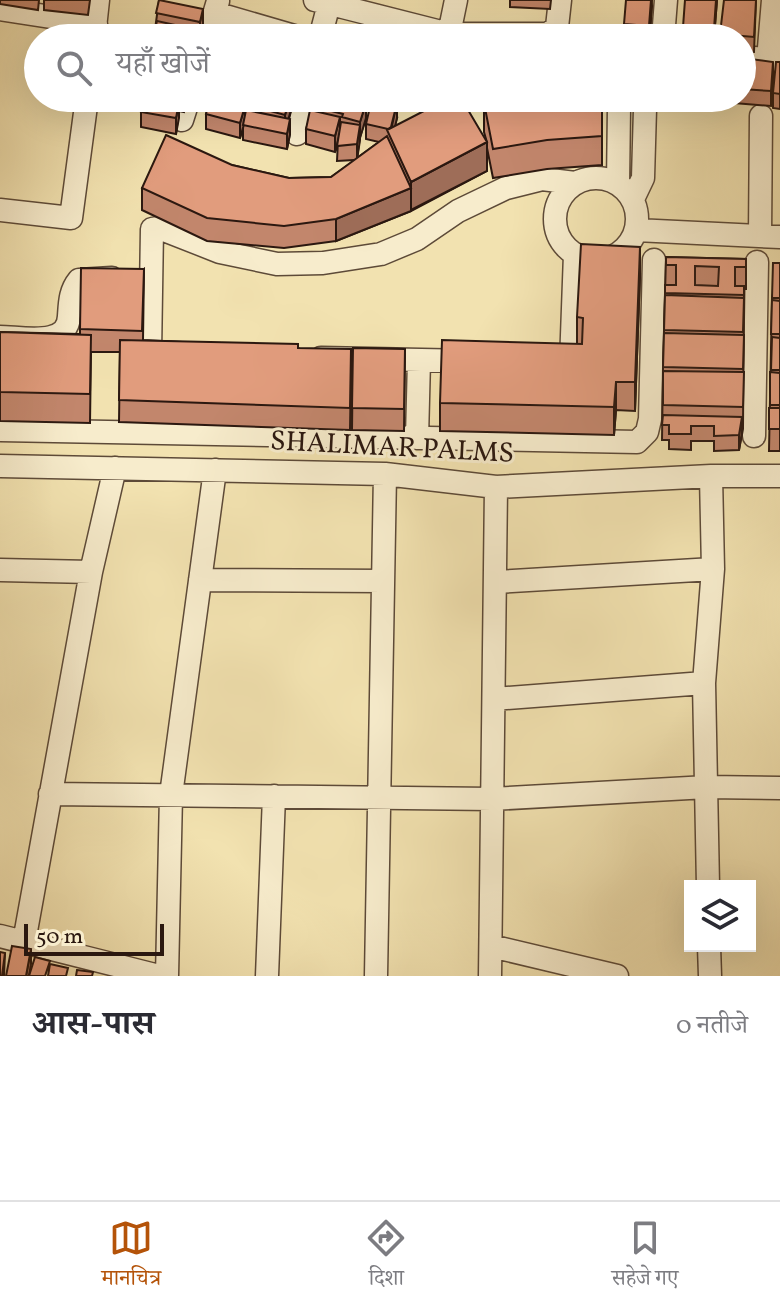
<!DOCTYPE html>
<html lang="hi">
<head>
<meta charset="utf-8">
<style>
	:root { --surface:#fff; --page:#f7f7f7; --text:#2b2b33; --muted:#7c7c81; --line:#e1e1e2; --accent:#b45309 }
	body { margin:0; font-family:Vollkorn,"Noto Serif Devanagari",serif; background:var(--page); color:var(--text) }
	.controls { position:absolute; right:24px; bottom:24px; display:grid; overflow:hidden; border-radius:0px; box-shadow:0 8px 32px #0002 }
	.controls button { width:72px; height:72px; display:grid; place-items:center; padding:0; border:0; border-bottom:2px solid var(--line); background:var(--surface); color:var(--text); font:40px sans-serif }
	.scale { position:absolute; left:24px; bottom:20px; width:140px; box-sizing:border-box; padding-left:8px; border:4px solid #2b1810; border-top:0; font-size:22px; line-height:28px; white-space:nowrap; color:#2b1810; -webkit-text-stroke:6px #f7eccc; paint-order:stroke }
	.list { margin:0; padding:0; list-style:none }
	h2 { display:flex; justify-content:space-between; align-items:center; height:104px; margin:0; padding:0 32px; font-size:34px }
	h2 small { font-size:26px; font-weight:400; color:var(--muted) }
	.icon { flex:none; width:44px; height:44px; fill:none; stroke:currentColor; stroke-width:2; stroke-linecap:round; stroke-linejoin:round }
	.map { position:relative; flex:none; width:780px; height:976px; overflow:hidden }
	.search { position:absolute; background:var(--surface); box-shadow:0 8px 32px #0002; left:24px; right:24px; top:24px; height:88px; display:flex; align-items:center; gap:20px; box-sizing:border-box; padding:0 28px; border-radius:44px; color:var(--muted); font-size:30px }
	.sheet { height:224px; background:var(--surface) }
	nav { display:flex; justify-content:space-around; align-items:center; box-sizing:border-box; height:112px; border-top:2px solid var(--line); background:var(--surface); font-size:22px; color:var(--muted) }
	nav a { display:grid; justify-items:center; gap:4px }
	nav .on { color:var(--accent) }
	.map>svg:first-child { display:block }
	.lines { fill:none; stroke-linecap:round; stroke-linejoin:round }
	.minor-casing { stroke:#5d4a38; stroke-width:25 }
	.minor { stroke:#f7eccc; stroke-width:22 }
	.wall { fill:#c2866c; stroke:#2b1810; stroke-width:2 }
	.shaded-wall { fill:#9e6d58; stroke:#2b1810; stroke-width:2 }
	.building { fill:#e19c7d; stroke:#2b1810; stroke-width:2; fill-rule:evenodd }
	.labels { text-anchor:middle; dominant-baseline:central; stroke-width:6; stroke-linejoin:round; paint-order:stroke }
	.street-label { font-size:28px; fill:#2b1810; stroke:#f7eccc }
</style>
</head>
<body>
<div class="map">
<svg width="780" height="976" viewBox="0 0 780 976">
	<rect width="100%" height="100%" fill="#f2e2b0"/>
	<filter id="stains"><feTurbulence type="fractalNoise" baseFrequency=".0025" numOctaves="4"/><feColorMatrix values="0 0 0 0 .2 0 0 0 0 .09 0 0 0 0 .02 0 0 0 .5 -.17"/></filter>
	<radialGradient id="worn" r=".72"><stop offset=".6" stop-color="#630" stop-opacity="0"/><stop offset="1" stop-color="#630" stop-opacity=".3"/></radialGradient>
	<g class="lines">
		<g class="minor-casing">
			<path id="minor" d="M315,0L449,34L456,0
				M0,9L96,24
				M215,13L301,38
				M94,37L98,0
				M207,38L218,1
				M320,38L330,0
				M448,38L449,34H548L557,27L560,0
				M663,38L666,0
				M742,57L780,60
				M768,60L773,0
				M388,98L394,100
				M182,120L189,98
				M297,134L305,98
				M555 219a41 41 0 1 1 82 0a41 41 0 1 1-82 0Z
				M618,184L619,107
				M633,199L643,178L645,109
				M0,210L71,218L87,98
				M636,230L780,237
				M760,236L761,116
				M0,337C22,337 68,348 69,316C70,302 70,291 79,280L112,278
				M167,355L150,354L152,229L159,228L220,252L277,264L323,263L381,254L417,239L458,211L506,188L542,179L575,183
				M321,358L471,361
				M561,362L571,363L575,254
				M0,430L637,442L647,432L650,419L654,260
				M754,436L757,262
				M417,438L419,360
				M0,466L385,474L496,487L711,476H780
				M0,570L91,572L115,468
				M200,580L383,581
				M496,582L713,569
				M704,683L708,886
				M494,699L704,683L713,569L711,476
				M50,794L492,799L707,787L780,788
				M0,936L159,976
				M24,942L91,572
				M491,946L617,976
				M709,946L710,976
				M167,976L171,795L215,470
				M267,976L274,796
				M376,976L385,474
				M490,976L496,487"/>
		</g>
		<use href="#minor" class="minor"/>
	</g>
	<path class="wall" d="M0,0H39L38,10L0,4Z
		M44,0H90L88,15L44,10Z
		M159,0L203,24L202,38H147L154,37Z
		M510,0H551L550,9L510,7Z
		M652,0L650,38H624V24Z
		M717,0L714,38H683V27Z
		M756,0L754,52L742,51V38H720V34Z
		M742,58L773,77L771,106L722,102V98H742Z
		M780,62V109L773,108V93Z
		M144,98H187L184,112L179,111L176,134L141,127V112Z
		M213,98H252L249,110L252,111L255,98H299L298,102L292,101V107L289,119L290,134L287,149L243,140V128L240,138L206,129V114Z
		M602,98V165L547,169L493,178L487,148V171L411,211L336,241L284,248L207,241L142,210V188L232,165L289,178L331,177L355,160L337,161L338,140L335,152L306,144V129L312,111V106L366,118L360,137L357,158L379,142L366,139V124L397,118L395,125L486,139L484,132V103Z
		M666,257L746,259V289H744L743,429L739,450L714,451V441H691V450L669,449V440H662L663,367Z
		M780,263V451H769L772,298Z
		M144,269L143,340L298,348L351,371L350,430L119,422L120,352H91L90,423L0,421V332L80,334V329Z
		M640,275L635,411L616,410L614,435L440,431V403L577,344V317Z
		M353,348L405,349L404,431L352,430Z"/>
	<path class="shaded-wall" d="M651,0L652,6L649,38V26Z
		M716,0H717L714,38V29Z
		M203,9V24L202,38H200V22Z
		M773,62V77L771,106V91Z
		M249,98H252L249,112Z
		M290,98H292V107L285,130V115Z
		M179,103V118L176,134V118Z
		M366,103V118L360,138V122Z
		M397,103V118L392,140L391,130Z
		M245,106V121L240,138V123Z
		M340,117V133L335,152V136Z
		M290,119V134L287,149V134Z
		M360,125V140L357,160V144Z
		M487,142V171L411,210V182Z
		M411,188V211L336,241V219Z
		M640,247V275L635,411V382Z
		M616,382V410L614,435V407Z
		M742,417V432L739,450V435Z
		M31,949V964L29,976H26Z
		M5,953L4,976H2Z"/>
	<path class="building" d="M159,0L203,9L200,22L156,13Z
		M626,0H651L649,26L624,24Z
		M685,0H716L714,29L683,27Z
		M724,0H756L754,37L720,34Z
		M157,21L202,31L200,38H176L154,33Z
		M225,30L240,33L239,38H223Z
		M625,32L647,34L646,38H625Z
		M148,35L162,38H147Z
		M243,35L256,38H242Z
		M742,58L773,62L771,91L742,89Z
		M776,62H780V94L773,93Z
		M144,98H155L179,103L176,118L141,112Z
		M210,98L245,106L240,123L206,114Z
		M255,98H290L285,115L252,106Z
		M314,98H350L366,103L360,122L342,117L343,114L312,106Z
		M372,98L397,103L391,127L388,129L366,124Z
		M449,98H461L487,142L411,182L387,130Z
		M497,98H602V136L547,140L493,149L484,103Z
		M246,110L290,119L287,134L243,125Z
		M310,110L340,117L335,136L306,129Z
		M341,122L360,125L357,144L337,146Z
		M166,135L232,165L289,178L331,177L387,136L411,188L336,219L284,226L207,218L142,188Z
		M581,244L640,247L635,382H616L614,407L440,403L442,340L582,344L583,318L577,317Z
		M666,257L746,259V267H735V286H744V295L665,293V285H676V265H666ZM695,266L719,267L718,286L695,285Z
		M773,263H780V298H772Z
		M81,268L144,269L142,331L80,329Z
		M665,295L744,298L743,332L664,330Z
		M772,300L780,301V334H771Z
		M0,332L91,335L90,394L0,392Z
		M664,333L744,335L743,369L663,367Z
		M772,337L780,338V370H771Z
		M120,340L298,344V348L351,349L350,408L119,400Z
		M353,348L405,349L404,409L352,408Z
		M663,371L744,372L743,407L663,405Z
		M770,372L780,373V405H770Z
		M769,408H780V429H769Z
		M663,415L742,417L739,435L714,436V426H691V434H669V425H662Z
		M12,946L31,949L26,976H6Z
		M0,952L5,953L2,976H0Z
		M35,957L50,961L45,976H29Z
		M50,964L68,968L66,976H48Z
		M77,970L93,972L92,976H76Z"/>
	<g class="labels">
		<g class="street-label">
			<text transform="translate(392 448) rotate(3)">SHALIMAR PALMS</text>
		</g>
	</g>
	<rect width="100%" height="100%" filter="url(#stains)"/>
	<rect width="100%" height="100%" fill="url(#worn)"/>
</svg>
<div class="controls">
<button><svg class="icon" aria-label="layers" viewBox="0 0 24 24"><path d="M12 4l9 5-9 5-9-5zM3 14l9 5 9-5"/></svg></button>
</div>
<div class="scale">50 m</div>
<div class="search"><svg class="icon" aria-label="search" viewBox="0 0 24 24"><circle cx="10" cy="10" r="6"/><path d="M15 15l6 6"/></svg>यहाँ खोजें</div>
</div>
<section class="sheet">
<h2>आस-पास<small>0 नतीजे</small></h2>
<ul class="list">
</ul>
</section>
<nav>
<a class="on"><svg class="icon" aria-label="map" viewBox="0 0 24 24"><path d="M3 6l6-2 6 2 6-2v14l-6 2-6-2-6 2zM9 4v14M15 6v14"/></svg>मानचित्र</a>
<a><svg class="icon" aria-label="directions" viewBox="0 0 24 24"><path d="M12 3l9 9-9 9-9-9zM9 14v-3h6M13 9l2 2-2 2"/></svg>दिशा</a>
<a><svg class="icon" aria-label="saved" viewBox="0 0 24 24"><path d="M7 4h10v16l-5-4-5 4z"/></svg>सहेजे गए</a>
</nav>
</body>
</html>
